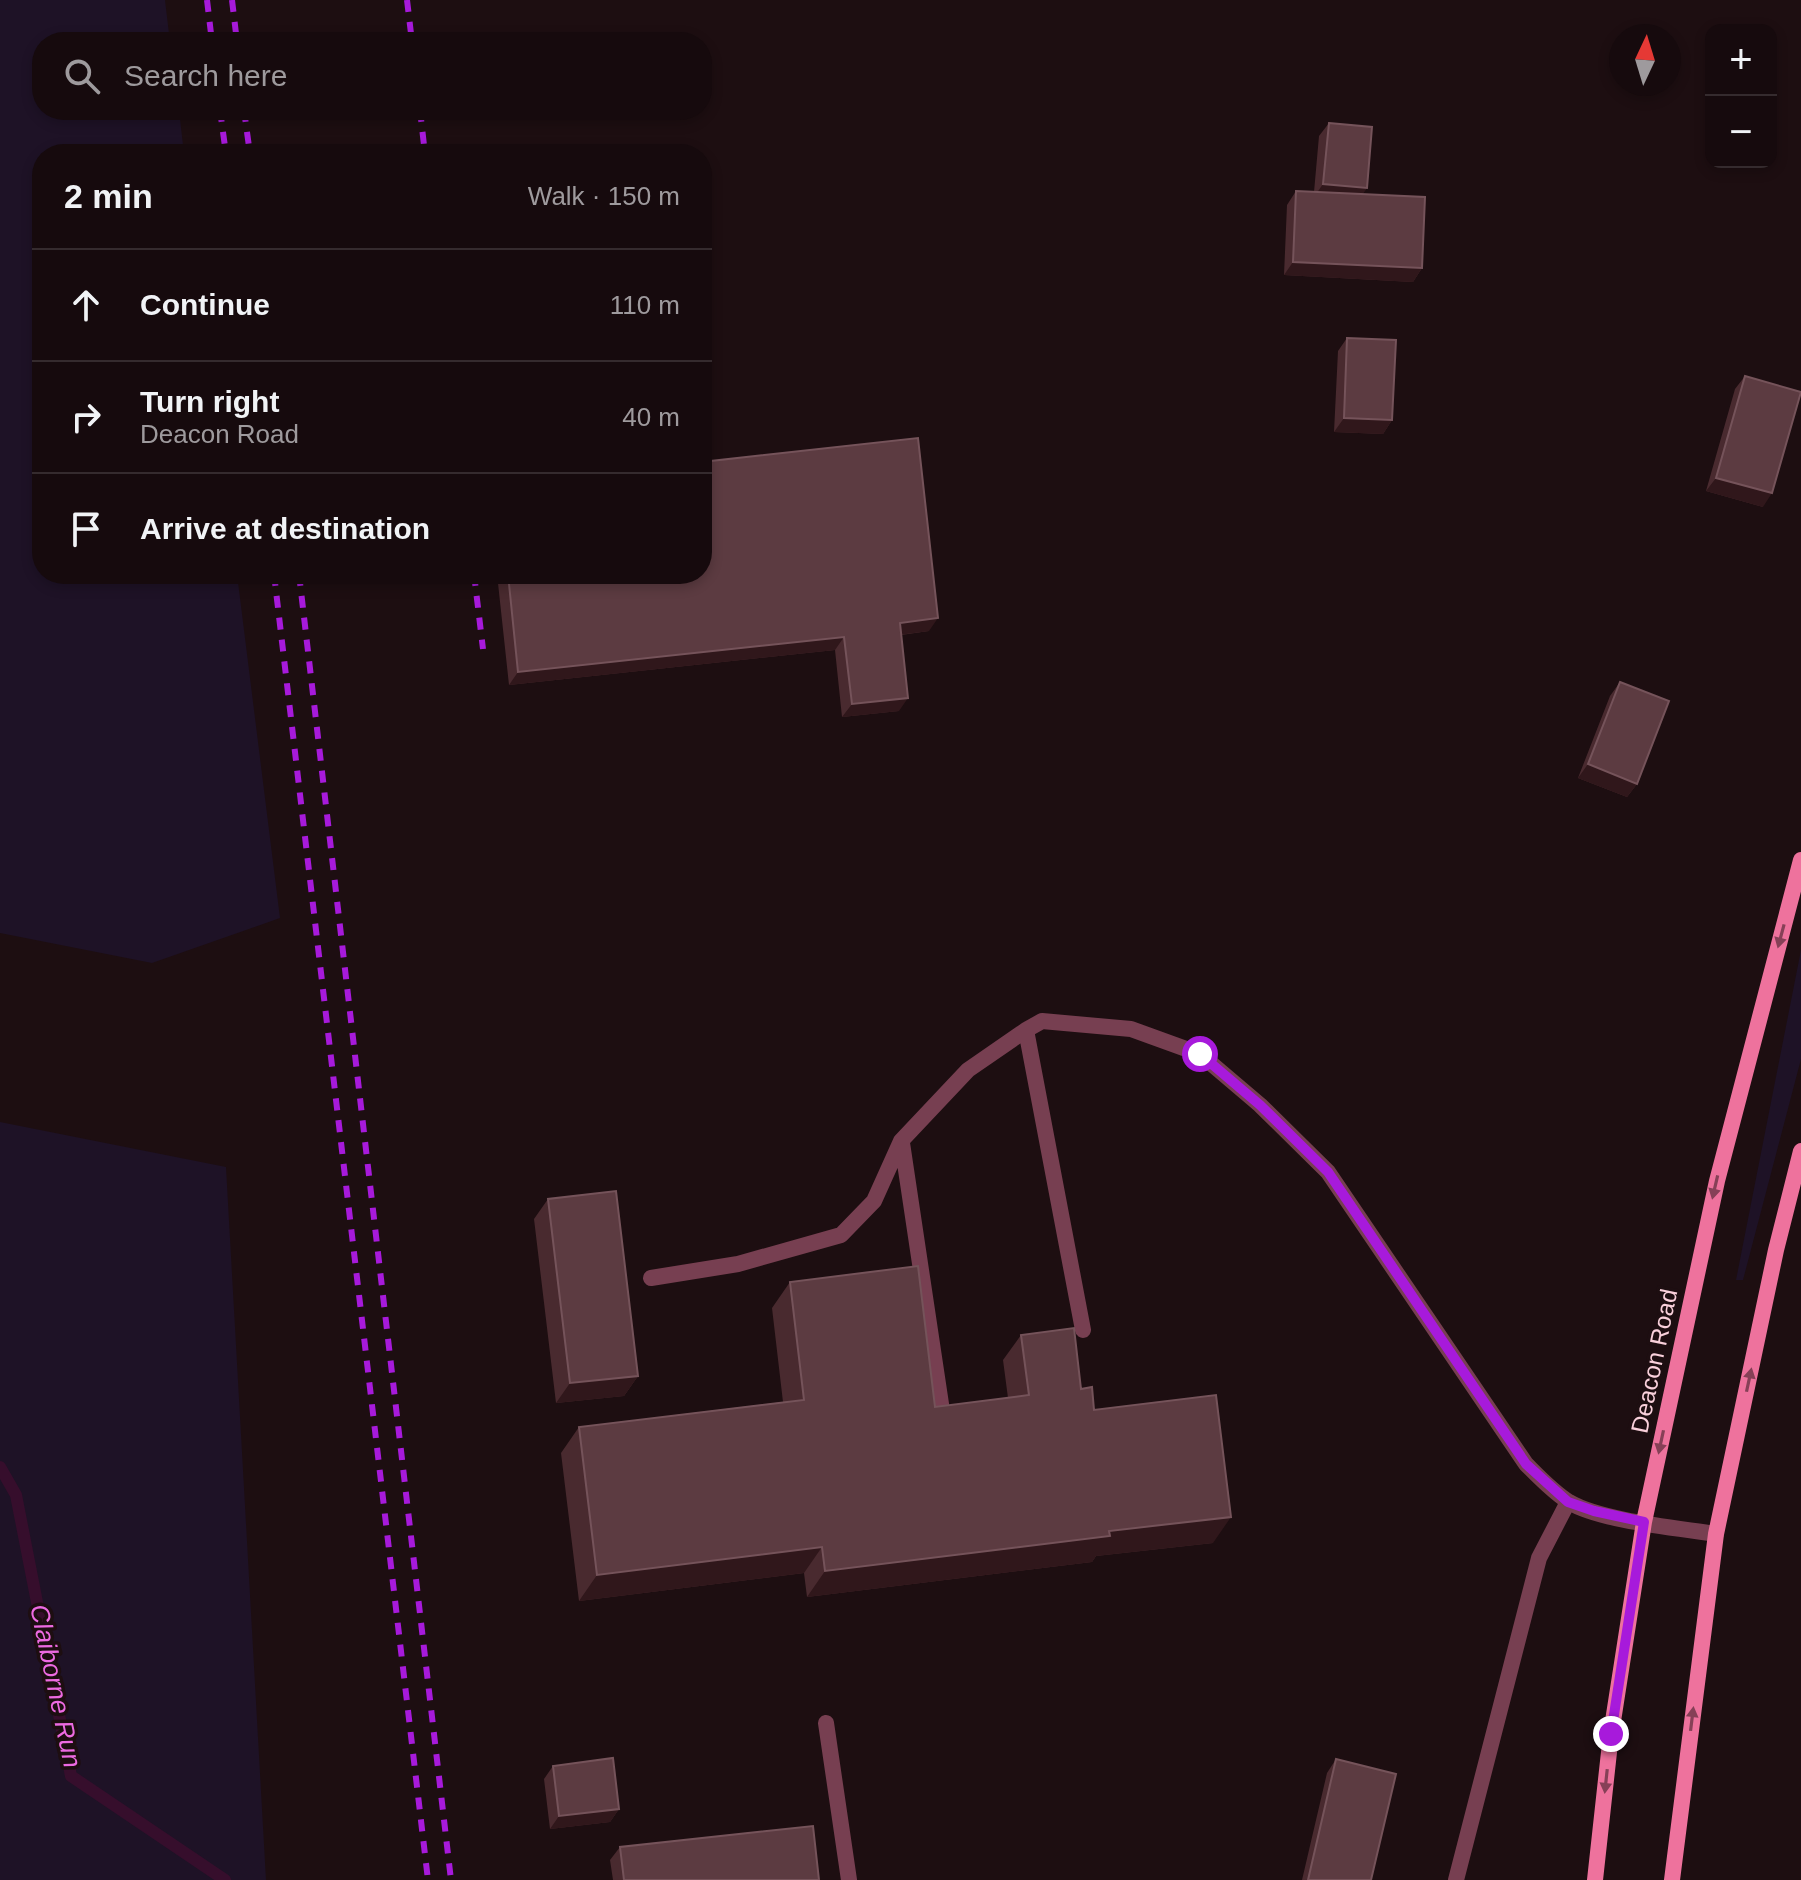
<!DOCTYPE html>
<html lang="en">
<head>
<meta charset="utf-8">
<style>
	:root { --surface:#160a0d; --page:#1f1316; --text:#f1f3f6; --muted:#9e9a9d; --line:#352b2e }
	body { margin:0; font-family:Arial,sans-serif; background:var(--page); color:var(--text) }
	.controls { position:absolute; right:24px; top:24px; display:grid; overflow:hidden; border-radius:16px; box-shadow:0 4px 12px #0003 }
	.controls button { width:72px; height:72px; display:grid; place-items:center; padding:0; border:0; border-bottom:2px solid var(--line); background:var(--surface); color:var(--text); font:40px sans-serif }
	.compass { position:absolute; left:1609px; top:24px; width:72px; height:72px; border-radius:50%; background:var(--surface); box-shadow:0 4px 12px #0003; rotate:4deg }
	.stop { position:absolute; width:24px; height:24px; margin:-18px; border:6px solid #a71adb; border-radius:50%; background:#fff }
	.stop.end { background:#a71adb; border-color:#fff; box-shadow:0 2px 8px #0008 }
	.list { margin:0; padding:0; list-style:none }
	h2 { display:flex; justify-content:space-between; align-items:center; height:104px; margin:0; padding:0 32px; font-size:34px }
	h2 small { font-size:26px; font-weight:400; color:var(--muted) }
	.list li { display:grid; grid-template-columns:52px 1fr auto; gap:24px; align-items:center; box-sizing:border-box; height:112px; padding:0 32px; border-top:2px solid var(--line) }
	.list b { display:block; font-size:30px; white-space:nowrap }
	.list p { margin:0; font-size:26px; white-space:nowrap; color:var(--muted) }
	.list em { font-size:26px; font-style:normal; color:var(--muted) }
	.icon { flex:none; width:44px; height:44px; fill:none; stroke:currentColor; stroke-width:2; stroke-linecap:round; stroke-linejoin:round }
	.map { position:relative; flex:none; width:1801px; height:1880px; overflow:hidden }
	.search { position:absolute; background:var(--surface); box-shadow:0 4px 12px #0003; left:32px; top:32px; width:680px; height:88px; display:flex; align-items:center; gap:20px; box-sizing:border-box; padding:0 28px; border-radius:32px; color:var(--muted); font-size:30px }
	.panel { position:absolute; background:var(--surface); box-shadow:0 4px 12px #0003; left:32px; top:144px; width:680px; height:440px; border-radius:32px }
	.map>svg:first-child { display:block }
	.green { fill:#1e1226 }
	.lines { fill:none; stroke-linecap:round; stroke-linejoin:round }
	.stream { stroke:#360e2c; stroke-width:12 }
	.lane { stroke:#773f51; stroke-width:16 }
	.secondary { stroke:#ee729d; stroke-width:16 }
	.rail { stroke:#a71adb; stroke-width:6; stroke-dasharray:12 10; stroke-linecap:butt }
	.wall { fill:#492a2f }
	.shaded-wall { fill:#30171b }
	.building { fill:#5c3b41; stroke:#75535a; stroke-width:2 }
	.oneway { fill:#864057 }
	.route { stroke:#a71adb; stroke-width:10 }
	.labels { text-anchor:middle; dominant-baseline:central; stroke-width:7; stroke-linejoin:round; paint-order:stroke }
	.street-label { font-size:24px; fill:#f9d0db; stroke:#1d0e11 }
	.water-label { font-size:26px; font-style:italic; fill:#ed6ae1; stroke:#1d0e11 }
</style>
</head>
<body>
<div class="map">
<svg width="1801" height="1880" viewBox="0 0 1801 1880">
	<rect width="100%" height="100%" fill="#1d0e11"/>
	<path class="green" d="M0,0H165L170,42H42V110H179L184,154H42V574H237L280,918L152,963L0,933Z
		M1801,950V1059L1743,1280H1736Z
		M0,1122L226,1167L266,1880H0Z"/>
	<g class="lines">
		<path class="stream" d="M0,1467L16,1495L71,1776L225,1880"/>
		<path class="lane" d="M902,1143L941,1404
			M651,1278L738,1264L841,1235L874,1201L901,1141L968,1070L1026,1030
			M1083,1330L1026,1030L1042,1021L1131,1029L1200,1054L1260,1105L1328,1172L1526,1464C1539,1477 1553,1492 1569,1502C1601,1521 1678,1528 1716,1534
			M826,1723L849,1880
			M1456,1880L1539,1558L1568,1502"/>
		<path class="secondary" d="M1595,1880L1611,1734L1644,1522L1717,1181L1801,860
			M1672,1880L1716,1534L1776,1250L1801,1151"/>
		<path class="rail" d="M207,0L212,42
			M232,0L237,42
			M407,0L412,42
			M220,110L226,154
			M244,110L250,154
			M420,110L425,154
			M274,574L428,1880
			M299,574L451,1880
			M474,574L483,649"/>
	</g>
	<path class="wall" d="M1329,123L1367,188L1362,194L1422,268L1413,282L1284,275L1287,205L1296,191L1314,192L1319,136Z
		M1347,338L1392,420L1383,434L1334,432L1338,351Z
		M1745,376L1763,507L1706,491L1735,389Z
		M497,574H702L929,631L901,635L899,711L842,717L835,650L509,685Z
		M1620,682L1637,784L1627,797L1578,778L1610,696Z
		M548,1199L638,1376L624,1396L556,1403L534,1219Z
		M790,1282L935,1407L1008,1398L1003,1360L1021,1335L1081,1389L1094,1410L1213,1543L1096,1556L1092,1562L807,1597L804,1573L579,1601L561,1453L579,1427L783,1402L772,1308Z
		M1336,1759L1371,1880H1302L1327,1773Z
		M553,1766L619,1809L610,1822L550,1829L544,1779Z
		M620,1847L819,1880H613L610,1860Z"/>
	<path class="shaded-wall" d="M1323,184L1367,188L1357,202L1314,197Z
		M1293,262L1422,268L1413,282L1284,275Z
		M1344,418L1392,420L1383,434L1334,432Z
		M1716,478L1772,493L1763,507L1706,491Z
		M938,618L929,631L891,636L900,623Z
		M844,637L835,650L509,685L518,672Z
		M908,698L899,711L842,717L852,704Z
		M1588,764L1637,784L1627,797L1578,778Z
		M638,1376L624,1396L556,1403L570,1383Z
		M1231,1517L1213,1543L1096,1556L1092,1562L807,1597L825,1571L1109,1531Z
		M822,1547L804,1573L579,1601L597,1575Z
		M619,1809L610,1822L550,1829L559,1816Z"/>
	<path class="building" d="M1329,123L1372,127L1367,188L1323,184Z
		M1296,191L1425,197L1422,268L1293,262Z
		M1347,338L1396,340L1392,420L1344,418Z
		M1745,376L1801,392L1772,493L1716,478Z
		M918,438L938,618L900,623L908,698L852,704L844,637L518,672L508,574H702V462Z
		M1620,682L1669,701L1637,784L1588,764Z
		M616,1191L638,1376L570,1383L548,1199Z
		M918,1266L935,1407L1029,1395L1021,1335L1074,1328L1081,1389L1092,1387L1094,1410L1216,1395L1231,1517L1109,1531L1110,1536L825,1571L822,1547L597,1575L579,1427L804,1400L790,1282Z
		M613,1758L619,1809L559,1816L553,1766Z
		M1336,1759L1396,1774L1371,1880H1308Z
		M813,1826L819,1880H624L620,1847Z"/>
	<defs><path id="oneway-solid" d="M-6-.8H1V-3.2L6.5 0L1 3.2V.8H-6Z" transform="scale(2)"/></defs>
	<g class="oneway">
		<use href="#oneway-solid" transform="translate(1781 936) rotate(105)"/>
		<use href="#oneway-solid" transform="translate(1715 1187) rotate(103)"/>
		<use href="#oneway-solid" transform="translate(1749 1380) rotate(-78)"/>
		<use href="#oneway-solid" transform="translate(1661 1442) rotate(102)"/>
		<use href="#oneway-solid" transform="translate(1692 1719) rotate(-83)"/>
		<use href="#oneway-solid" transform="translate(1606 1781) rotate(96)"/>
	</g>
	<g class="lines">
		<path class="route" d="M1200,1054L1260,1105L1328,1172L1526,1464L1568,1502L1594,1511L1644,1522L1611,1734"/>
	</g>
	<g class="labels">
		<g class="street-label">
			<text transform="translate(1654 1361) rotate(-78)">Deacon Road</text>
		</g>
		<g class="water-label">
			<text transform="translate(56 1686) rotate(78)">Claiborne Run</text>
		</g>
	</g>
</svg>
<div class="controls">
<button>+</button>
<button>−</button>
</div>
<svg class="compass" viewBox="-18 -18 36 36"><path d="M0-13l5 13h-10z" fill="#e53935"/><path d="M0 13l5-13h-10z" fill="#9e9a9d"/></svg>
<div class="stop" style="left:1200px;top:1054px"></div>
<div class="stop end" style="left:1611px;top:1734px"></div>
<div class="search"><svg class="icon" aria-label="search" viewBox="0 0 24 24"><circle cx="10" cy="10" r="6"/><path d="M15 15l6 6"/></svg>Search here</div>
<section class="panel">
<h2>2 min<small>Walk · 150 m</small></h2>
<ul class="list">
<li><svg class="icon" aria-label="ahead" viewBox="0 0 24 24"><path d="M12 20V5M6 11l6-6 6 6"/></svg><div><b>Continue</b></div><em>110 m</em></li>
<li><svg class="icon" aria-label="right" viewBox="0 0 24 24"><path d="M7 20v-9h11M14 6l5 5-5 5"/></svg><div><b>Turn right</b><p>Deacon Road</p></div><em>40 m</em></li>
<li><svg class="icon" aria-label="arrive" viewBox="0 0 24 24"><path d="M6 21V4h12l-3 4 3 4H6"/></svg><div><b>Arrive at destination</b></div></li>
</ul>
</section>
</div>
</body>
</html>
